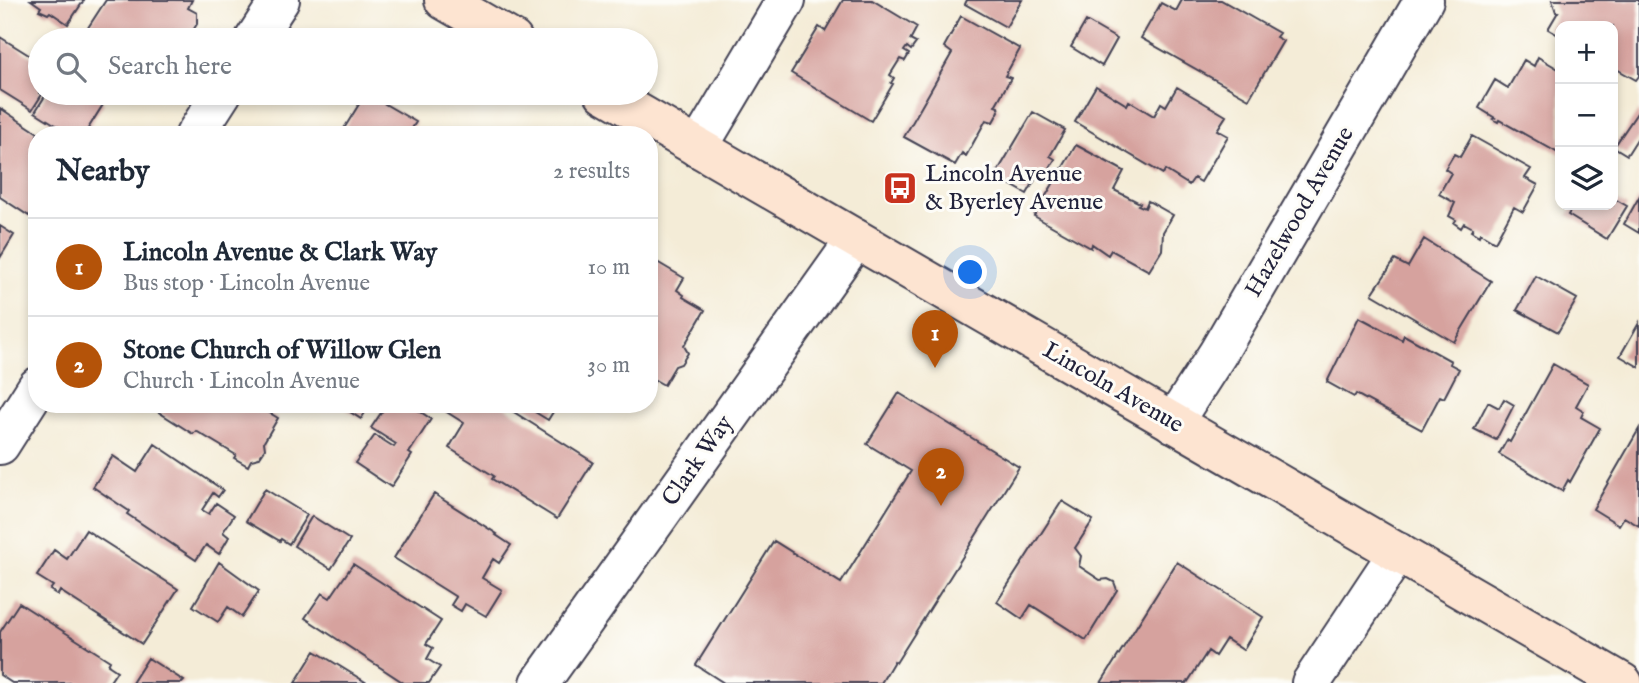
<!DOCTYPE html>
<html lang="en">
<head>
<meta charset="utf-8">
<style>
	:root { --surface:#fff; --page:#f6f6f7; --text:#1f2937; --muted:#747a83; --line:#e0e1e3; --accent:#b45309 }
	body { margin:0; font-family:"IM FELL English",serif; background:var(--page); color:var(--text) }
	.controls { position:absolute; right:21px; top:21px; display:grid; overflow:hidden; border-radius:14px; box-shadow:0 4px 10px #0003 }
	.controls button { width:63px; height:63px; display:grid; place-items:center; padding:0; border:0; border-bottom:2px solid var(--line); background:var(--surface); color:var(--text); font:35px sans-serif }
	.you { position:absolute; left:971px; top:273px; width:24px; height:24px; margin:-18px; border:5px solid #fff; border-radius:50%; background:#1a73e8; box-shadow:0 0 0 10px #1a73e833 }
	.badge { display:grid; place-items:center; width:46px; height:46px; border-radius:50%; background:var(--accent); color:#fff; font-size:23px; font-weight:700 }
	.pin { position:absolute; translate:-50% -58px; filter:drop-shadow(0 2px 4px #0008) }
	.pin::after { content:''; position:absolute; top:37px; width:24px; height:21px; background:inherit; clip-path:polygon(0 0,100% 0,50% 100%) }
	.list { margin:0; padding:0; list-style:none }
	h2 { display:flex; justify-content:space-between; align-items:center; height:91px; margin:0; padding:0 28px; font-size:30px }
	h2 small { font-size:23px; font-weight:400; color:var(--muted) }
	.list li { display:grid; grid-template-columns:46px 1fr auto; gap:21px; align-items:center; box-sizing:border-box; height:98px; padding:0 28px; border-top:2px solid var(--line) }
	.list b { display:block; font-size:26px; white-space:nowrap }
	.list p { margin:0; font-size:23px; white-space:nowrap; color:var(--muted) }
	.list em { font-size:23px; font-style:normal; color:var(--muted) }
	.icon { flex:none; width:38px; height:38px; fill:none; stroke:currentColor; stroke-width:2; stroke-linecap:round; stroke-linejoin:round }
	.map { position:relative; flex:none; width:1639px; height:683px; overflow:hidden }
	.search { position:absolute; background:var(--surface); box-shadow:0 4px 10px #0003; left:28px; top:28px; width:630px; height:77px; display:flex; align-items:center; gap:18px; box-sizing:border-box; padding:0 24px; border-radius:38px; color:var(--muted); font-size:26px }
	.panel { position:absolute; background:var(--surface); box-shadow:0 4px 10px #0003; left:28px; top:126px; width:630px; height:287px; border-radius:28px }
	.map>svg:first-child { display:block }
	.building { fill:#d6a29e }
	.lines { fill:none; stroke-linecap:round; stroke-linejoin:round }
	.minor-casing { stroke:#424052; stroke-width:42 }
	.secondary-casing { stroke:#424052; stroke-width:42 }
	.minor { stroke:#fff; stroke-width:38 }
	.secondary { stroke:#fde4d1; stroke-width:38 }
	.labels { text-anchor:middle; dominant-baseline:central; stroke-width:6; stroke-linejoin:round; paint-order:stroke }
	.poi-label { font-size:24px; fill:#22223b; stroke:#fdfcf7; text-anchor:start }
	.street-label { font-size:24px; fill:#22223b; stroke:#fdfcf7 }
</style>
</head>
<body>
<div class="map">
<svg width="1639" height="683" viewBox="0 0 1639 683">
	<rect width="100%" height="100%" fill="#fdfcf7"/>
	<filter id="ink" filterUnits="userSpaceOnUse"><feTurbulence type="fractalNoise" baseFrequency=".0143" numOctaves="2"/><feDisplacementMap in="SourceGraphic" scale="14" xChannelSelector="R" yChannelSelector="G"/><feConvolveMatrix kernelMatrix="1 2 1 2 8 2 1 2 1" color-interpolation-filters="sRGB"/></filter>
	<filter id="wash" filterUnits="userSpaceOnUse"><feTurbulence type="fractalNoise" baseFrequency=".00686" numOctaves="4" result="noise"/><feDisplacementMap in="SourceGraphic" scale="28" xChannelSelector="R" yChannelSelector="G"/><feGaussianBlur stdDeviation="1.57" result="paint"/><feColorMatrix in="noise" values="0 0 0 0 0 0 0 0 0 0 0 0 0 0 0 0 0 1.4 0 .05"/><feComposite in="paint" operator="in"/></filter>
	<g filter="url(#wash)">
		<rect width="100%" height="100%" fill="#f4ecd7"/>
		<g id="blocks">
			<path class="building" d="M31,0H84L68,24L50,12L48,14L39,10L41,7Z
				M106,0H192L188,8L197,13V24L192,32L184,35L174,30L167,40H80Z
				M843,0H872L917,27L910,40L916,43L911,50L907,47L904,51L909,54L905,61L900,59L890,75L894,78L891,83L893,84L871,121L791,73L819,27L825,31Z
				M967,0H1022L1006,27L965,4Z
				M1182,0H1221L1279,33L1276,37L1283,41L1249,99L1141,38L1161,3L1176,11Z
				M1552,0H1639V76L1636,80L1613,67V26H1560V36L1548,29L1558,12H1556Z
				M961,16L1020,49L1005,76L1011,78L995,106L998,107L999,111L993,122L986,120L966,156L962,153L955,165L904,137L952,53L944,47Z
				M1086,21L1117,39L1102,66L1071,47Z
				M0,37L40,62V93H43L32,110L0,90Z
				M1538,57L1560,70V154L1499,120L1498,122L1493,119L1495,118L1479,108L1495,80L1508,88L1524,60L1534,66Z
				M1096,86L1127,105L1129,101L1154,116L1161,103L1166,106L1177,87L1226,116L1217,130L1228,136L1201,182L1194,178L1189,185L1165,170L1163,174L1075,122Z
				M47,93H87L104,103L84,135H72L35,112Z
				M366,93L416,122L408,135H340Z
				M0,108L41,135H37V147L33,152L37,155V204L29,216L0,197Z
				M1639,110V136L1627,155L1614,147Z
				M1033,112L1065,130L1050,156L1055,159L1046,175L1040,171L1027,194L995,176Z
				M1472,136L1531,169L1525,178L1538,185L1523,212L1514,207L1495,242L1480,233L1479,236L1471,231L1473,228L1464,223L1461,228L1454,223L1456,220L1449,216L1455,203L1439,194L1451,173L1445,169L1454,154L1460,157Z
				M1076,145L1124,171L1114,190L1140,203L1138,205L1145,208L1148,201L1173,215L1163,232L1162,250L1149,271L1111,250L1108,255L1092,244L1091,248L1034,216Z
				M1639,197V233L1624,224Z
				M1613,198L1627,206L1607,239L1568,215L1574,205H1613Z
				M0,226L14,235L0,258Z
				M1424,239L1491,281L1454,342L1372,294L1395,260L1408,267Z
				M652,259L684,278L677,290L684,295L683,297L705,310L684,346L688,353L681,364L675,366L664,385L655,380L649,390V264Z
				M1536,276L1577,299L1558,332L1517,310Z
				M1359,317L1402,340L1404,335L1451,361L1450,364L1459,369L1444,398L1440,396L1422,430L1356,394L1354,397L1327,382Z
				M1639,323V367L1620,356Z
				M1553,364L1588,384L1576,406L1584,411L1581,417L1600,428L1570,482L1568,480L1562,491L1499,454L1507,440L1510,442Z
				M899,393L1019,467L896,663L894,661L881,683H724L696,665L774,541L841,583L911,471L867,444Z
				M1504,399L1514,405L1496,440L1474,429L1488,402L1499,408Z
				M146,404H273L268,412L278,418L264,442L265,449L259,458L251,460L248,466L234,458L236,455L196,431L193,434Z
				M338,404H370L361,419Z
				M387,404H409L431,419L409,453L412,455L391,487L355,463L375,435L394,447L396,444L371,428Z
				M434,404H501L593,462L557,519L492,479L494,476L449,448L464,423Z
				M522,404H558L548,420Z
				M1639,429V526L1624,517L1619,525L1593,509Z
				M155,444L223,490L218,497L213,493L202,510L209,514L216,503L234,515L223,532L229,537L219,554L206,545L196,560L127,514L129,511L93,487L113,456L137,472Z
				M265,489L307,515L289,544L281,539L280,541L246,521Z
				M434,494L497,534L496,535L511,545L499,563L493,559L482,578L502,590L486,616L465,604L461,611L451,605L456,597L394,558Z
				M1062,501L1093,520L1075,548L1081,556L1079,566L1100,580L1108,579L1114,582L1117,590L1086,640L1031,605L1022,619L997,602Z
				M312,516L350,540L331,569L294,546Z
				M86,530L178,589L142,644L60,591L58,595L50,590L53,586L37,576L54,550L67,559Z
				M219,562L259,591L242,617L228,607L218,622L193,606Z
				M1177,562L1263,617L1243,650L1226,639L1215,656L1208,651L1187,683H1101Z
				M353,564L441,621L426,644L433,648L427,659L440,667L429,683H404L305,618L322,593L330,598Z
				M19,603L110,661L108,665L117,671L109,683H12L0,675V632Z
				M315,651L367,683H295Z
				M148,658L184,681L182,683H132Z"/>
		</g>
	</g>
	<g filter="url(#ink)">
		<use href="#blocks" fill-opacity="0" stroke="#424052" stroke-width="2"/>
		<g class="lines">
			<g class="minor-casing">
				<path id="minor" d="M254,40L280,0
					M195,135L222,93
					M698,148L786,0
					M1173,423L1218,353L1424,0
					M0,445L37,387
					M540,683L856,239
					M1311,683L1398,552"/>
			</g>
			<g class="secondary-casing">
				<path id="secondary" d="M444,0L513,40
					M604,93L1623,683"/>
			</g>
			<use href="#minor" class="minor"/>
			<use href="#secondary" class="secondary"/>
		</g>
	</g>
	<defs>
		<g id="bus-square" transform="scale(1.75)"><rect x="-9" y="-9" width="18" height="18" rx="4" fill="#c8321e" stroke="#fdfcf7"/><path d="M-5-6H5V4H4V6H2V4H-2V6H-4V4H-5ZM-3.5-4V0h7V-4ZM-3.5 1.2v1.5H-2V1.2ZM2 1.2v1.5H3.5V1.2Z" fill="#fff"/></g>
	</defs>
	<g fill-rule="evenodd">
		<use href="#bus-square" x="900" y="188"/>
	</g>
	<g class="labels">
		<g class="poi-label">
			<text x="925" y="174">Lincoln Avenue<tspan x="925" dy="28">&amp; Byerley Avenue</tspan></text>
		</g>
		<g class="street-label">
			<text transform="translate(1300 212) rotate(-60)">Hazelwood Avenue</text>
			<text transform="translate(1113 388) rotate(30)">Lincoln Avenue</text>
			<text transform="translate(698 461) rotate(-55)">Clark Way</text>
		</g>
	</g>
</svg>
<div class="controls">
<button>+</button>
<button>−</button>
<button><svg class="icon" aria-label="layers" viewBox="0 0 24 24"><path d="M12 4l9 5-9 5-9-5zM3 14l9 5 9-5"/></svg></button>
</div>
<div class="you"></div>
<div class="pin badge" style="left:935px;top:368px">1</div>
<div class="pin badge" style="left:941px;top:506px">2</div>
<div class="search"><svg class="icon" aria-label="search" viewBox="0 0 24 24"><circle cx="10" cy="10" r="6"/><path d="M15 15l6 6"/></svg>Search here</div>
<section class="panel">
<h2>Nearby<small>2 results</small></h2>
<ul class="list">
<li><span class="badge">1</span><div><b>Lincoln Avenue &amp; Clark Way</b><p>Bus stop · Lincoln Avenue</p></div><em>10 m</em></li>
<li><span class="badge">2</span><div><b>Stone Church of Willow Glen</b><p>Church · Lincoln Avenue</p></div><em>30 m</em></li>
</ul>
</section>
</div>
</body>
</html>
